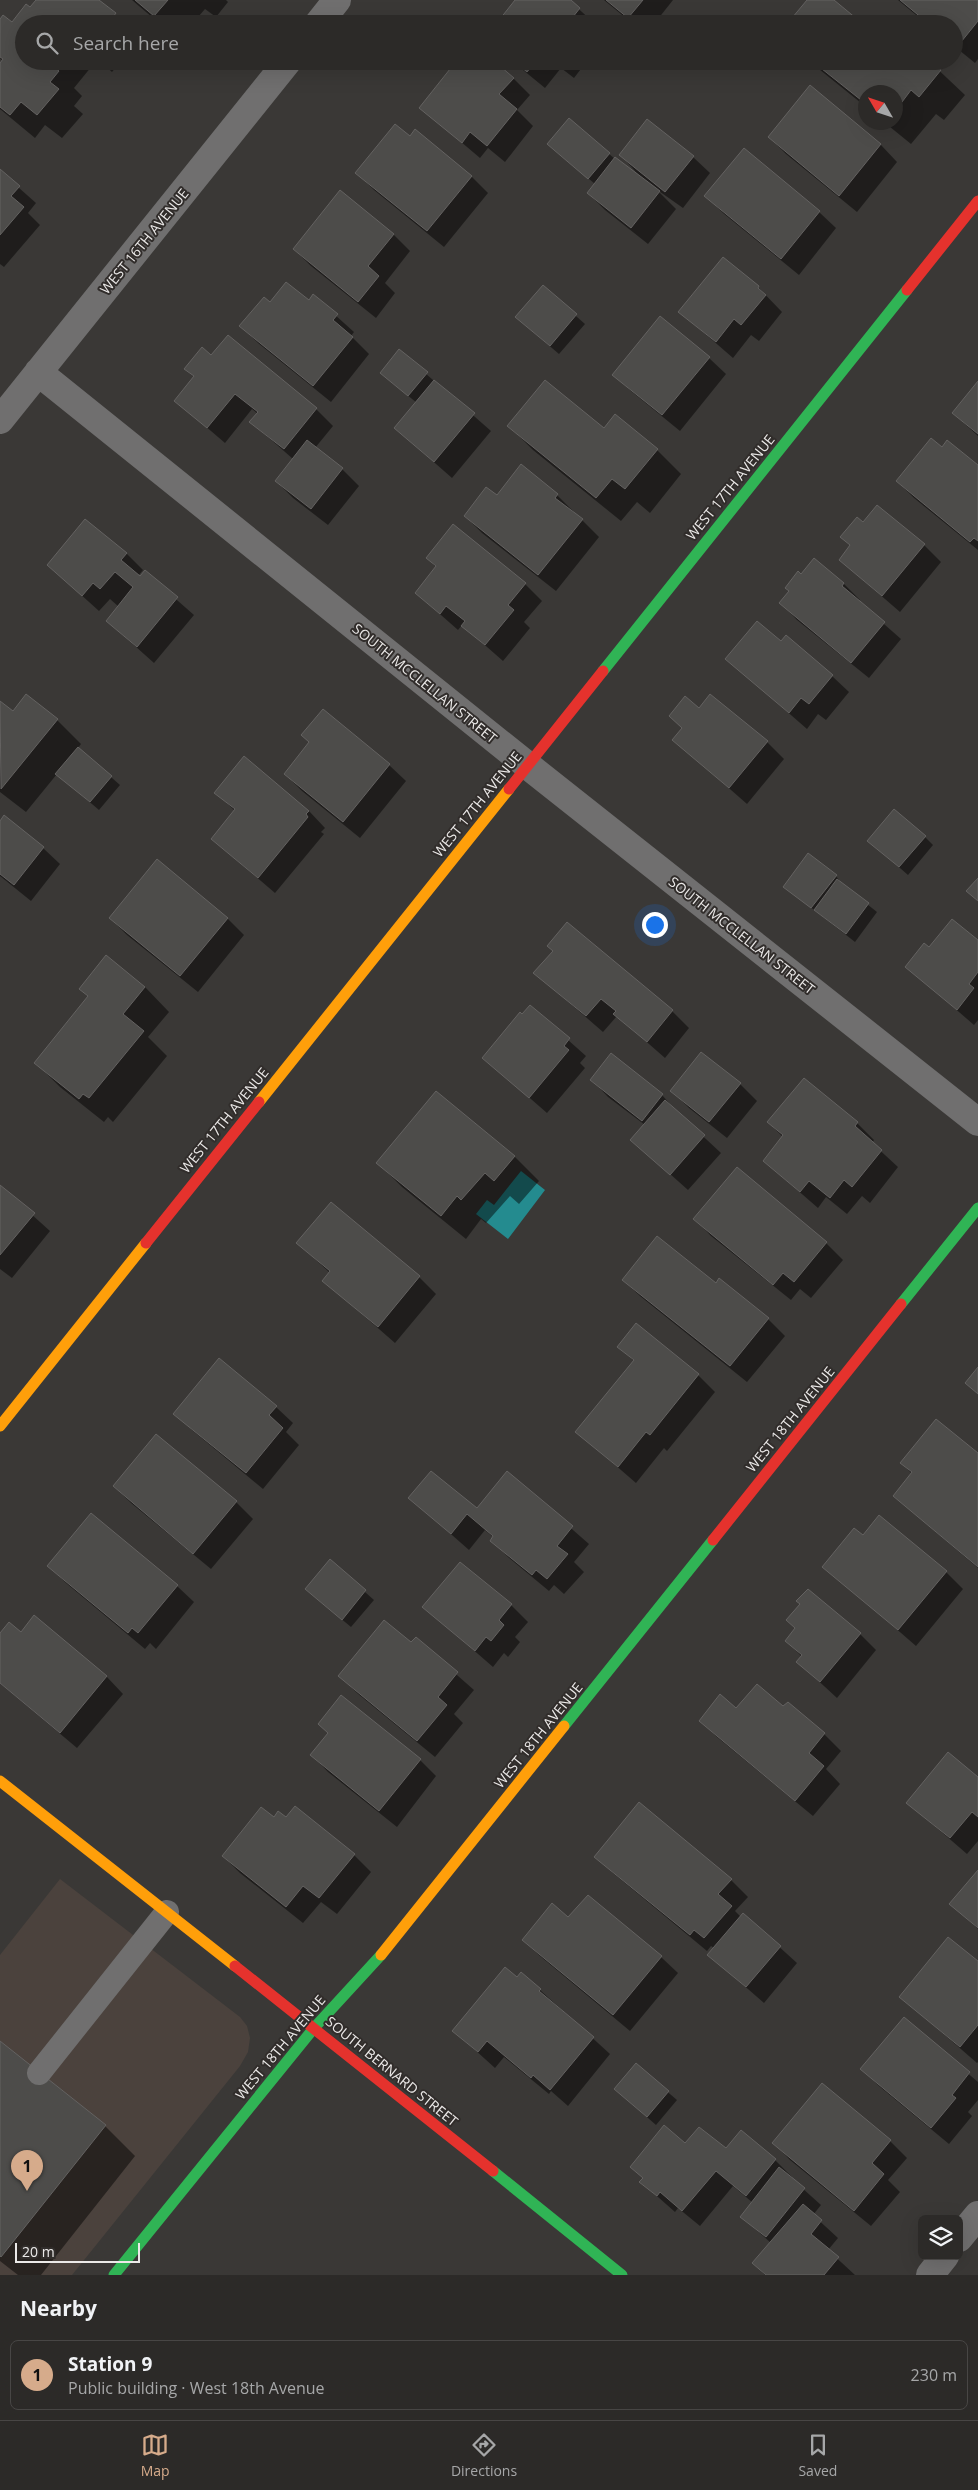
<!DOCTYPE html>
<html lang="en">
<head>
<meta charset="utf-8">
<style>
	:root { --surface:#2c2a28; --page:#383634; --text:#f1f3f6; --muted:#a6a7a8; --line:#484645; --accent:#d6ab8b }
	body { margin:0; font-family:"Open Sans",sans-serif; background:var(--page); color:var(--text) }
	.controls { position:absolute; right:15px; bottom:15px; display:grid; overflow:hidden; border-radius:8px; box-shadow:0 5px 20px #0002 }
	.controls button { width:45px; height:45px; display:grid; place-items:center; padding:0; border:0; border-bottom:1px solid var(--line); background:var(--surface); color:var(--text); font:25px sans-serif }
	.compass { position:absolute; left:858px; top:85px; width:45px; height:45px; border-radius:50%; background:var(--surface); box-shadow:0 5px 20px #0002; rotate:309deg }
	.scale { position:absolute; left:15px; bottom:12px; width:125px; box-sizing:border-box; padding-left:5px; border:2px solid #ebe9e8; border-top:0; font-size:14px; line-height:18px; white-space:nowrap; color:#ebe9e8; -webkit-text-stroke:4px #312d2b; paint-order:stroke }
	.you { position:absolute; left:654px; top:924px; width:18px; height:18px; margin:-12px; border:4px solid #fff; border-radius:50%; background:#1a73e8; box-shadow:0 0 0 8px #1a73e833 }
	.badge { display:grid; place-items:center; width:32px; height:32px; border-radius:50%; background:var(--accent); color:#111; font-size:16px; font-weight:700 }
	.pin { position:absolute; translate:-50% -41px; filter:drop-shadow(0 1px 2px #0008) }
	.pin::after { content:''; position:absolute; top:26px; width:18px; height:15px; background:inherit; clip-path:polygon(0 0,100% 0,50% 100%) }
	.list { margin:0; padding:0; list-style:none }
	h2 { display:flex; justify-content:space-between; align-items:center; height:65px; margin:0; padding:0 20px; font-size:21px }
	h2 small { font-size:16px; font-weight:400; color:var(--muted) }
	.list li { display:grid; grid-template-columns:32px 1fr auto; gap:15px; align-items:center; box-sizing:border-box; height:70px; margin:0 10px 10px; padding:0 10px; border:1px solid var(--line); border-radius:8px }
	.list b { display:block; font-size:19px; white-space:nowrap }
	.list p { margin:0; font-size:16px; white-space:nowrap; color:var(--muted) }
	.list em { font-size:16px; font-style:normal; color:var(--muted) }
	.icon { flex:none; width:28px; height:28px; fill:none; stroke:currentColor; stroke-width:2; stroke-linecap:round; stroke-linejoin:round }
	.map { position:relative; flex:none; width:978px; height:2275px; overflow:hidden }
	.search { position:absolute; background:var(--surface); box-shadow:0 5px 20px #0002; left:15px; right:15px; top:15px; height:55px; display:flex; align-items:center; gap:12px; box-sizing:border-box; padding:0 18px; border-radius:28px; color:var(--muted); font-size:19px }
	.sheet { height:145px; background:var(--surface) }
	nav { display:flex; justify-content:space-around; align-items:center; box-sizing:border-box; height:70px; border-top:1px solid var(--line); background:var(--surface); font-size:14px; color:var(--muted) }
	nav a { display:grid; justify-items:center; gap:2px }
	nav .on { color:var(--accent) }
	.map>svg:first-child { display:block }
	.built { fill:#4b423d }
	.water { fill:#248b8f }
	.shadow { fill:#0007 }
	.building { fill:#4d4c4a; stroke:#646261 }
	.lines { fill:none; stroke-linecap:round; stroke-linejoin:round }
	.lane { stroke:#706f6f; stroke-width:24 }
	.street { stroke:#706f6f; stroke-width:28 }
	.fast { stroke:#30b455; stroke-width:11 }
	.slow { stroke:#ff9f0a; stroke-width:11 }
	.jam { stroke:#e5322d; stroke-width:11 }
	.labels { text-anchor:middle; dominant-baseline:central; stroke-width:4; stroke-linejoin:round; paint-order:stroke }
	.street-label { font-size:14px; fill:#ebe9e8; stroke:#312d2b }
</style>
</head>
<body>
<div class="map">
<svg width="978" height="2275" viewBox="0 0 978 2275">
	<rect width="100%" height="100%" fill="#3a3836"/>
	<path class="built" d="M60,1879L240,2017L247,2026L250,2038L248,2052L240,2066L72,2275H0V1955Z"/>
	<path class="water" d="M521,1171L545,1190L508,1239L476,1214L487,1200L494,1205Z"/>
	<path class="shadow" d="M38,0H97L125,24H24V61H96L74,88L82,96L74,106L83,114L62,138L45,125L35,138L0,109V65L3,61L0,58V21L12,24Z
		M132,0H226L228,2L216,17L205,9L192,24H160Z
		M517,0H569L595,24H497Z
		M604,0H673L654,24H633Z
		M898,0H978V59L975,63L954,46V24H927Z
		M100,61H121L112,72Z
		M512,61H587L574,78L561,68L545,88Z
		M809,61H929L965,95L944,120L936,114L911,144L884,122H896V92H866V107Z
		M513,78L530,95L517,110L533,126L505,162L488,148L480,158L421,108Z
		M810,87L881,145L897,162L857,212L786,154L769,137Z
		M569,120L615,159L641,178L621,155L693,157L710,173L683,208L656,189L676,209L648,244L605,210L588,193L595,184L557,152Z
		M410,137L471,176L488,193L444,247L374,190L357,173Z
		M0,171L36,203L28,213L40,225L4,267L0,264Z
		M706,196L819,212L836,228L799,275L723,213Z
		M393,234L410,251L385,283L395,293L376,318L311,266L294,249Z
		M543,287L585,324L559,354L525,325Z
		M758,287L782,312L759,341L751,335L733,358L680,312Z
		M314,296L354,332L351,336L369,354L331,402L258,343L241,326L270,304L309,302Z
		M400,351L491,431L452,478L395,428L417,403L390,381Z
		M211,357L316,409L333,426L315,448L342,469L359,486L328,525L293,498L276,481L293,459L251,422L258,414L252,409L225,443L176,401L195,377L186,368Z
		M709,358L726,374L680,431L631,391L614,375Z
		M978,383V436L953,413Z
		M509,426L604,430L657,450L681,474L650,513L637,502L621,521L533,450Z
		M942,449L978,467V550L914,498L897,481Z
		M521,466L557,495L599,537L556,591L482,533L465,516L497,497Z
		M863,524L924,545L941,562L900,612L840,560L851,546L842,537Z
		M126,553L143,570L138,576L140,577L145,572L194,615L154,663L107,621L119,607L110,599L99,611L48,565Z
		M427,558L525,584L542,601L524,622L530,628L503,661L462,625L458,630L416,593L437,568Z
		M802,576L844,584L860,600L859,602L901,639L869,678L797,620L781,603Z
		M781,643L832,676L849,692L826,720L818,714L807,729L727,659Z
		M0,702L13,713L57,720L81,744L78,748L120,785L99,810L57,774L26,812L0,792Z
		M699,710L767,742L784,759L747,804L674,740Z
		M389,765L406,781L360,838L302,791L285,774Z
		M216,792L309,811L325,828L321,832L324,834L275,893L212,839L235,811Z
		M0,823L43,848L60,864L31,901L0,876Z
		M925,837L933,845L908,875L869,841Z
		M836,876L843,885L877,912L855,942L785,887Z
		M110,918H227L244,935L198,992L127,935Z
		M567,924L672,1011L689,1028L665,1058L617,1016L603,1032L535,973L554,951Z
		M978,942V1020L974,1025L907,967Z
		M145,987L169,1012L148,1037L167,1056L113,1122L108,1117L104,1122L60,1087L36,1063L89,997L81,989Z
		M530,1006L586,1056L580,1063L585,1068L547,1113L484,1058Z
		M804,1079L857,1123L874,1140L872,1143L898,1167L870,1203L862,1196L847,1214L826,1197L818,1208L764,1161L783,1137L768,1122Z
		M592,1080L662,1095L678,1113L721,1153L688,1190L632,1140L645,1125L608,1097Z
		M740,1084L757,1101L727,1138L689,1108L672,1091Z
		M436,1093L515,1157L539,1181L519,1204L510,1196L486,1223L481,1219L466,1239L402,1187L378,1163Z
		M737,1169L826,1243L843,1260L811,1298L800,1289L791,1300L711,1236L695,1219Z
		M0,1186L50,1231L12,1278L0,1269Z
		M298,1243L419,1277L436,1294L395,1343L324,1281L330,1273Z
		M623,1280L716,1284L768,1319L785,1336L747,1382L640,1296Z
		M619,1346L698,1375L715,1392L667,1451L664,1448L636,1483L577,1432L634,1361Z
		M276,1407L293,1423L286,1432L299,1445L263,1489L192,1430L175,1413Z
		M978,1455V1568L894,1496L912,1474L902,1463Z
		M508,1473L589,1544L574,1562L584,1572L564,1594L554,1585L549,1591L508,1557L492,1540L494,1538L485,1530L469,1550L410,1498L477,1510Z
		M114,1486L236,1502L253,1519L211,1569L131,1503Z
		M879,1517L946,1572L963,1589L916,1646L824,1566L863,1537Z
		M330,1561L374,1600L351,1627L315,1597Z
		M49,1566L177,1586L194,1602L156,1649L150,1643L145,1649L66,1583Z
		M511,1605L528,1622L515,1637L520,1642L508,1657L504,1653L493,1667L424,1607Z
		M34,1617L107,1677L123,1694L77,1748L0,1683V1635L21,1633Z
		M787,1620L860,1634L876,1650L837,1698L798,1662L802,1657L787,1641L796,1629Z
		M416,1639L474,1690L454,1714L463,1723L435,1757L357,1693L340,1676L411,1644Z
		M784,1707L824,1734L841,1751L826,1769L840,1784L813,1816L717,1737L701,1721L736,1710Z
		M312,1755L420,1760L436,1776L397,1827L328,1772Z
		M978,1778V1841L967,1854L908,1803Z
		M275,1819H286L354,1855L371,1872L337,1914L321,1902L303,1923L240,1873L223,1856Z
		M596,1856L731,1880L748,1897L735,1911L741,1917L743,1914L797,1963L764,2003L709,1955L714,1948L711,1946L707,1951L613,1873Z
		M978,1872V1929L951,1904Z
		M569,1919L661,1957L678,1973L630,2031L540,1956L523,1940Z
		M978,1963V2062L977,2063L901,1997Z
		M517,1979L540,1990L610,2054L568,2106L551,2091L549,2094L504,2057L495,2068L454,2031Z
		M904,2019L978,2082V2100L968,2112L972,2116L949,2144L879,2086L862,2069Z
		M0,2043L105,2126L135,2156L41,2275H18L0,2261Z
		M636,2065L677,2100L656,2125L624,2097Z
		M890,2141L907,2158L888,2180L900,2192L871,2226L790,2160L774,2143Z
		M685,2145L775,2160L792,2177L791,2178L821,2205L813,2215L838,2238L828,2250L855,2275H765L753,2263L771,2243L742,2217L753,2203L733,2186L700,2226L678,2208L675,2212L641,2182Z"/>
	<path class="building" d="M36,0H99L116,13L108,24H24V61H52L50,64L59,71L50,82L59,89L37,115L21,102L10,115L0,107V63L3,59L0,57V19L3,15L12,22L26,4L30,7Z
		M135,0H168L154,16Z
		M515,0H571L580,8L569,22L571,24H496Z
		M606,0H643L628,18Z
		M807,0H834L863,24H787Z
		M900,0H978V21L957,47L954,44V24H929Z
		M459,61H494L514,78L499,94L517,109L487,146L470,132L462,143L419,108L454,64L456,66Z
		M514,61H536L527,72Z
		M812,61H931L941,70L919,97L911,90L896,110V92H866V104Z
		M810,85L881,144L839,196L768,137Z
		M569,118L610,153L588,179L547,144Z
		M647,119L694,156L665,192L619,155Z
		M395,124L410,136L415,129L472,176L427,231L355,173Z
		M744,148L820,211L781,259L704,196Z
		M615,157L660,191L631,228L587,193Z
		M0,169L20,186L11,196L24,207L0,235Z
		M340,190L394,234L368,266L379,276L358,302L293,249Z
		M723,257L759,286L758,288L766,295L741,325L734,319L716,342L678,312Z
		M286,282L309,300L313,294L338,314L333,320L353,337L313,386L239,326L264,297L270,302Z
		M543,285L577,314L550,346L515,317Z
		M660,316L710,357L662,415L612,375Z
		M228,335L317,408L284,449L249,422L258,412L235,394L207,428L174,401L194,376L184,369L202,347L211,355Z
		M399,349L428,372L408,396L380,373Z
		M434,380L475,413L434,462L394,428Z
		M545,380L604,428L615,414L658,449L625,489L612,479L596,498L507,426Z
		M978,381V434L952,413Z
		M931,438L942,447L947,440L978,465V541L974,538L970,542L896,481Z
		M307,440L343,468L311,509L275,481Z
		M521,464L558,494L555,498L583,519L538,575L464,516L486,487L497,495Z
		M877,505L925,544L882,596L839,560L850,545L840,537L857,517L863,522Z
		M85,519L127,553L121,560L140,576L145,570L178,597L137,647L106,621L133,587L115,572L100,589L93,583L82,596L47,565Z
		M453,524L526,583L508,605L514,610L485,645L461,626L465,621L446,606L440,614L415,593L436,566L426,558Z
		M814,558L844,583L842,586L885,622L851,663L779,603L789,591L785,588L798,571L801,574Z
		M757,621L781,641L786,635L833,675L809,704L801,698L789,713L725,659Z
		M26,694L58,719L1,789L0,701L13,711Z
		M710,694L768,741L729,788L672,740L682,728L669,716L685,696L699,708Z
		M323,709L390,764L343,822L284,774L309,742L301,735Z
		M78,747L112,776L90,802L55,774Z
		M244,756L309,811L306,814L308,817L258,878L211,839L235,809L214,793Z
		M894,809L926,836L899,867L867,841Z
		M4,815L44,847L14,885L0,874V821Z
		M808,853L837,875L811,908L783,887Z
		M157,859L228,918L180,976L109,918Z
		M978,878V901L966,891Z
		M837,879L869,903L846,934L814,910Z
		M952,919L978,940V972L969,984L974,988L957,1010L905,967L924,943L929,947Z
		M567,922L673,1010L647,1042L613,1014L616,1011L601,999L586,1016L533,973L553,951L547,946Z
		M106,955L145,987L123,1014L144,1031L89,1098L83,1094L79,1099L34,1063L88,996L79,989Z
		M530,1005L570,1038L564,1046L569,1050L529,1098L482,1058L520,1012L522,1014Z
		M701,1052L741,1083L709,1122L670,1091Z
		M611,1053L663,1094L642,1121L590,1080Z
		M804,1078L858,1122L855,1126L882,1150L852,1187L844,1180L830,1198L809,1181L800,1192L763,1161L783,1135L767,1122Z
		M436,1091L515,1156L494,1181L485,1173L461,1200L457,1196L441,1216L376,1163Z
		M665,1100L705,1135L670,1175L630,1140Z
		M737,1167L827,1242L794,1282L783,1273L773,1285L693,1219Z
		M0,1185L35,1213L0,1255Z
		M331,1202L420,1276L378,1327L322,1281L330,1271L296,1243Z
		M657,1236L716,1283L719,1278L769,1318L730,1366L622,1280Z
		M636,1323L699,1374L650,1435L646,1432L618,1467L575,1432L634,1360L617,1347Z
		M219,1358L277,1406L269,1415L283,1428L246,1473L173,1414Z
		M978,1367V1394L965,1383Z
		M936,1419L978,1453V1567L893,1496L912,1472L900,1463Z
		M156,1434L237,1501L193,1554L113,1486Z
		M431,1471L477,1508L507,1471L573,1526L557,1546L568,1554L547,1579L536,1570L532,1575L490,1541L493,1536L467,1514L451,1534L408,1498Z
		M91,1513L178,1585L138,1633L132,1628L128,1633L47,1566Z
		M879,1515L947,1571L898,1630L822,1567L854,1528L863,1535Z
		M330,1559L366,1590L342,1620L305,1589Z
		M460,1562L512,1604L499,1620L504,1625L491,1641L486,1637L475,1651L422,1607Z
		M808,1589L861,1633L820,1682L796,1662L802,1655L785,1641L795,1628L786,1620L800,1604L796,1601Z
		M34,1615L107,1676L60,1733L0,1683V1633L9,1622L21,1632Z
		M384,1620L411,1642L416,1637L458,1672L438,1697L447,1705L417,1741L338,1676Z
		M757,1684L783,1706L788,1702L825,1733L809,1753L824,1766L795,1801L699,1721L720,1694L736,1708Z
		M341,1695L421,1759L379,1811L310,1755L328,1733L318,1724Z
		M948,1752L978,1777V1817L972,1812L950,1838L906,1803Z
		M639,1802L732,1879L718,1894L732,1906L704,1938L694,1930L690,1935L594,1857Z
		M295,1806L355,1854L319,1898L303,1886L286,1907L222,1856L261,1807L274,1817L278,1811L286,1817Z
		M978,1870V1928L949,1904Z
		M588,1895L662,1956L613,2015L522,1940L552,1903L568,1917Z
		M743,1913L781,1946L746,1987L707,1955Z
		M948,1937L978,1961V2025L960,2047L899,1997Z
		M505,1967L517,1977L521,1972L541,1989L539,1991L594,2037L550,2090L533,2075L531,2078L487,2041L478,2052L452,2031Z
		M904,2017L970,2072L952,2095L956,2098L931,2128L860,2069Z
		M0,2041L106,2125L1,2257L0,2256Z
		M636,2063L669,2091L647,2117L614,2089Z
		M822,2083L891,2140L872,2163L884,2174L854,2211L772,2143Z
		M664,2125L685,2143L699,2127L726,2148L741,2130L776,2159L746,2196L716,2171L682,2211L660,2192L657,2196L639,2182L643,2178L630,2167Z
		M779,2167L805,2188L766,2237L740,2217Z
		M803,2204L822,2220L811,2234L839,2257L824,2275H766L752,2263Z"/>
	<g class="lines">
		<path class="lane" d="M39,2073L167,1912"/>
		<path class="street" d="M318,24L337,0
			M38,372L527,765L978,1122
			M0,420L288,61
			M959,2238L978,2215
			M930,2275L945,2256"/>
		<path class="fast" d="M603,671L907,290
			M901,1304L978,1208
			M564,1726L713,1540
			M493,2171L622,2275
			M114,2275L314,2028L381,1955"/>
		<path class="slow" d="M259,1102L509,789
			M0,1426L146,1243
			M0,1781L235,1966
			M381,1955L564,1726"/>
		<path class="jam" d="M907,290L978,201
			M509,789L603,671
			M146,1243L259,1102
			M713,1540L901,1304
			M235,1966L493,2171"/>
	</g>
	<g class="labels">
		<g class="street-label">
			<text transform="translate(144 241) rotate(-51)">WEST 16TH AVENUE</text>
			<text transform="translate(730 487) rotate(-51)">WEST 17TH AVENUE</text>
			<text transform="translate(425 683) rotate(39)">SOUTH MCCLELLAN STREET</text>
			<text transform="translate(477 804) rotate(-51)">WEST 17TH AVENUE</text>
			<text transform="translate(742 935) rotate(38)">SOUTH MCCLELLAN STREET</text>
			<text transform="translate(224 1120) rotate(-51)">WEST 17TH AVENUE</text>
			<text transform="translate(790 1419) rotate(-51)">WEST 18TH AVENUE</text>
			<text transform="translate(538 1735) rotate(-51)">WEST 18TH AVENUE</text>
			<text transform="translate(280 2047) rotate(-50)">WEST 18TH AVENUE</text>
			<text transform="translate(392 2071) rotate(39)">SOUTH BERNARD STREET</text>
		</g>
	</g>
</svg>
<div class="controls">
<button><svg class="icon" aria-label="layers" viewBox="0 0 24 24"><path d="M12 4l9 5-9 5-9-5zM3 14l9 5 9-5"/></svg></button>
</div>
<svg class="compass" viewBox="-18 -18 36 36"><path d="M0-13l5 13h-10z" fill="#e53935"/><path d="M0 13l5-13h-10z" fill="#a6a7a8"/></svg>
<div class="scale">20 m</div>
<div class="you"></div>
<div class="pin badge" style="left:27px;top:2191px">1</div>
<div class="search"><svg class="icon" aria-label="search" viewBox="0 0 24 24"><circle cx="10" cy="10" r="6"/><path d="M15 15l6 6"/></svg>Search here</div>
</div>
<section class="sheet">
<h2>Nearby<small></small></h2>
<ul class="list">
<li><span class="badge">1</span><div><b>Station 9</b><p>Public building · West 18th Avenue</p></div><em>230 m</em></li>
</ul>
</section>
<nav>
<a class="on"><svg class="icon" aria-label="map" viewBox="0 0 24 24"><path d="M3 6l6-2 6 2 6-2v14l-6 2-6-2-6 2zM9 4v14M15 6v14"/></svg>Map</a>
<a><svg class="icon" aria-label="directions" viewBox="0 0 24 24"><path d="M12 3l9 9-9 9-9-9zM9 14v-3h6M13 9l2 2-2 2"/></svg>Directions</a>
<a><svg class="icon" aria-label="saved" viewBox="0 0 24 24"><path d="M7 4h10v16l-5-4-5 4z"/></svg>Saved</a>
</nav>
</body>
</html>
